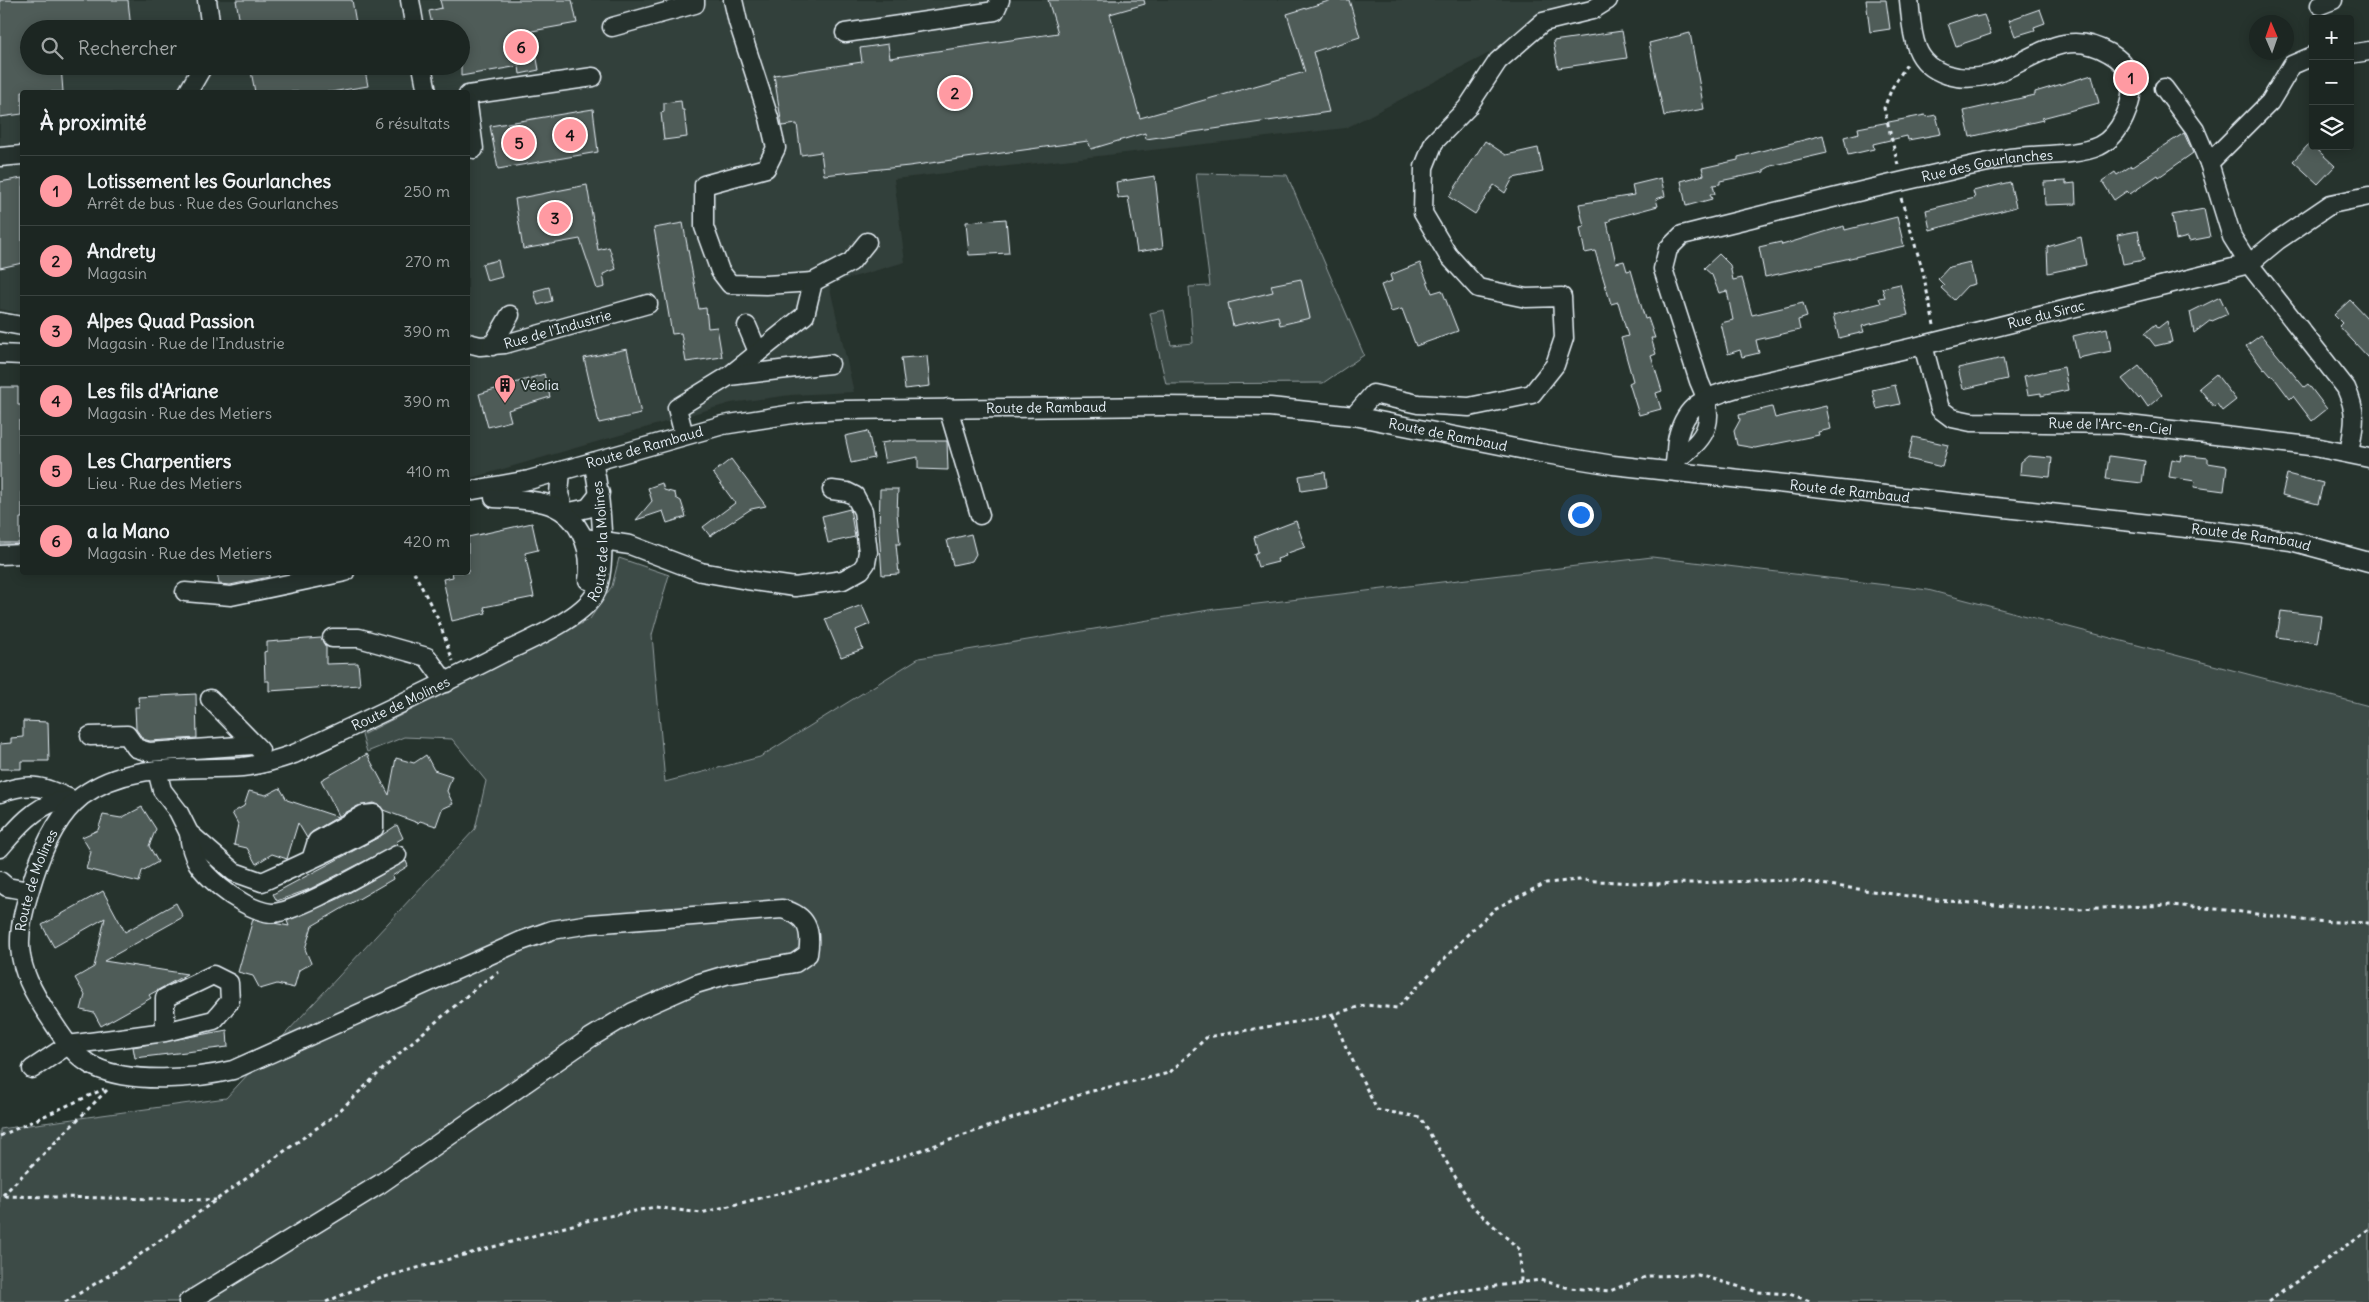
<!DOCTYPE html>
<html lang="fr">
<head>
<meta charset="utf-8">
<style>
	:root { --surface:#1c2622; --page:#29322f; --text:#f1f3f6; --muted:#a0a5a5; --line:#3a4340; --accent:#ff9aa2 }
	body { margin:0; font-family:Delius,sans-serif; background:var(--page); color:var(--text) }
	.controls { position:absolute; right:15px; top:15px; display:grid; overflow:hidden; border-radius:5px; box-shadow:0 2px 12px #0003 }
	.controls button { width:45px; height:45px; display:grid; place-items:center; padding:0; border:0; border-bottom:1px solid var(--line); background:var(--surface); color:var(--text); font:25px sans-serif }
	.compass { position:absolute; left:2249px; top:15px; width:45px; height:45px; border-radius:50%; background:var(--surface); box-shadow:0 2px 12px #0003; rotate:358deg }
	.you { position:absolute; left:1580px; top:514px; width:18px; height:18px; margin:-12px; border:4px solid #fff; border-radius:50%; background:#1a73e8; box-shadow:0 0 0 8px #1a73e833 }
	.badge { display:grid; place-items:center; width:32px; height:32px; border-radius:50%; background:var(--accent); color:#111; font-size:16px; font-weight:700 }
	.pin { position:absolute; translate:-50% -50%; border:2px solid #fff; box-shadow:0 1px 5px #0006 }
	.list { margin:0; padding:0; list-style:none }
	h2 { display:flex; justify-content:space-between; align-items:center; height:65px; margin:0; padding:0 20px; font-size:21px }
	h2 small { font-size:16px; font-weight:400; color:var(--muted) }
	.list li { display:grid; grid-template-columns:32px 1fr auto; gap:15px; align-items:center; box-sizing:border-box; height:70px; padding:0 20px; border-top:1px solid var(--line) }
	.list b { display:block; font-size:19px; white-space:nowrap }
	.list p { margin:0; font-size:16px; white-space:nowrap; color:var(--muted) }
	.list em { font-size:16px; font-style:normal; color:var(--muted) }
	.icon { flex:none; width:28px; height:28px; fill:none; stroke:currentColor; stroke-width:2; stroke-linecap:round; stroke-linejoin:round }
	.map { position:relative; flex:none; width:2369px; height:1302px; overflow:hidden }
	.search { position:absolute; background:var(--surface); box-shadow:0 2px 12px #0003; left:20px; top:20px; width:450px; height:55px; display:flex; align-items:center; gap:12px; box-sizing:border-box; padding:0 18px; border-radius:28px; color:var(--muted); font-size:19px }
	.panel { position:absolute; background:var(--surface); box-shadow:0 2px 12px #0003; left:20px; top:90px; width:450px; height:485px; border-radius:5px }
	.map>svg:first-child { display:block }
	.built { fill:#333f3a; fill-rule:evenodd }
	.green { fill:#3e4b47; stroke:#939ea0 }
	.building { fill:#505c59; stroke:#e8f1f8 }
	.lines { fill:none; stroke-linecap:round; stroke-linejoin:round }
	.minor-casing { stroke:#e8f1f8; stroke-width:21 }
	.path { stroke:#e8f1f8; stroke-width:3; stroke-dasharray:4 4; stroke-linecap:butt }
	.minor { stroke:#26332d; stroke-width:18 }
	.labels { text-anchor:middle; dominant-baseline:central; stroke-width:4; stroke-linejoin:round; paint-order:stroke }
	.street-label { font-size:14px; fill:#e8f1f8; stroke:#26332d }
	.poi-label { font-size:14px; fill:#e8f1f8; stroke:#26332d; text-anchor:start }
</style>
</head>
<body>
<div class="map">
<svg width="2369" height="1302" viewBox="0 0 2369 1302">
	<rect width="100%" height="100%" fill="#26332d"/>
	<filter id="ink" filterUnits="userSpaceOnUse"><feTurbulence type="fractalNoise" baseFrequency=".02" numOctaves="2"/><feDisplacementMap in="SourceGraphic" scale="10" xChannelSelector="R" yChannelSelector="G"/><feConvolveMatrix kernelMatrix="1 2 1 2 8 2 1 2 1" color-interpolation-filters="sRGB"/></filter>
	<g filter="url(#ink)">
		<path class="built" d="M0,0H1591L1346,128L894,179L905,262L829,284L854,392L791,395L731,403L468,479V92H22V314L0,309ZM29,29H461V66H29Z"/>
		<path class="green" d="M1196,173L1287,175L1364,355L1323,383L1166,384L1150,313L1164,310L1171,345L1193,343L1189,287L1210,286Z
			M1652,557L1928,590L2369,706V1302H0V1129L226,1098L475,829L486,781L452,739L404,737L367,752L362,735L590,619L612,586L619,558L669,575L652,635L665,782L760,757L919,658L1215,609Z"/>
		<path class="building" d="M0,0H128L131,29H29V66H61L63,92H22V114L0,117Z
			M236,0H352L357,29H293L292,23L259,29H241Z
			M440,0H572L577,23L532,31L539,70L520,74L519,66L461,76V29H433L429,11L442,8Z
			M1048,0H1144L1145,4L1110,14L1140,118L1305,72L1287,14L1332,0H1349L1360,37L1313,52L1329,112L1146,139L1145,133L1091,149L1088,141L909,166L824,175L821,152L801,155L797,124L782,126L774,75L862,62L860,48L888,44L890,58L1058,33Z
			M1866,0H1886L1890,29L1870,32Z
			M2040,9L2045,23L2034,27L2035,30L2015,36L2009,20Z
			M1975,15L1976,17L1984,15L1991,34L1956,46L1948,24Z
			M1622,31L1627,58L1558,68L1553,41Z
			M1690,33L1704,109L1664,116L1649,43Z
			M250,66H364L368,86L331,92H255Z
			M2092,75L2099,103L2042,118L2043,120L1970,137L1964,111L2035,95V92Z
			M681,101L682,110H684L687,137L664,140L661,113L664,112V103Z
			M593,109L598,152L498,169L490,126Z
			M1925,115L1926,117L1936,115L1941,134L1908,140L1907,136L1873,144L1874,149L1848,155L1844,137L1859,133L1858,128Z
			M2184,133L2193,153L2159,177L2158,175L2130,194L2127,191L2114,200L2102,181L2115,172L2117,175L2131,166L2132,167Z
			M1823,135L1827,153L1771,166L1764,170V172L1720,181V184L1713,185L1715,194H1710L1712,199L1686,206L1681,181L1704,175L1702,168L1738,160V157Z
			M1485,141L1506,155L1538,148L1543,172L1513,178L1505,193L1494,185L1475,214L1449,197Z
			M2310,143L2335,166L2318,184L2293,161Z
			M1155,176L1163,248L1137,252L1128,197L1118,198L1116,182Z
			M22,178V263L0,268V182Z
			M1661,178L1665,196L1656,199L1658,206L1610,219V221L1607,222L1616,263L1624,261L1627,271L1631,270L1645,319L1648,318L1655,338H1651L1656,354L1651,356L1662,391L1656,393L1661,409L1639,415L1629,383L1633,381L1621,338L1628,336L1618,302L1611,304L1595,251L1585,253L1580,228L1584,227L1579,204L1634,195L1632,185Z
			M2066,181V184L2075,183L2076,204L2045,205L2044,182Z
			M2010,182L2016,207L1930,230L1926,210L1975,198L1973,191Z
			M587,185L598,250L609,247L616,269L603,274L605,287L597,289L580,239L523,249L515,199Z
			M2204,209L2210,237L2189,241L2188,237L2176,240L2172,215Z
			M1897,217L1904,246L1765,277L1759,247L1781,242L1782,245L1844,226L1845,230Z
			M1006,219L1009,253L969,255L966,222Z
			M683,223L699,309L706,308L708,328L717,327L722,357L686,362L681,333L672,334L654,228Z
			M2138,231L2144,260L2123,264L2117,235Z
			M2081,237L2086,265L2048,273L2047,247Z
			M1719,254L1730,265L1733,280L1742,278L1752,315L1803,303L1807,317L1798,320L1800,330L1756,340L1759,353L1742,357L1740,350L1728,354L1721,323L1733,320L1727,291L1719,293L1712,275L1704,268Z
			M498,260L502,277L487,281L482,264Z
			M1970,262L1975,284L1967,286L1954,300L1941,288L1944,285L1938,279L1949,267Z
			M1420,263L1432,293L1442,290L1458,331L1416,346L1402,309L1391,312L1381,285L1392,281L1390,275Z
			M1301,279L1310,318L1280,325L1278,316L1233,326L1228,303L1273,292L1271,285Z
			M1900,284L1908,315L1862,326L1864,332L1839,338L1833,315L1881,303L1879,298L1885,297L1882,288Z
			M549,287L552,301L538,305L534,291Z
			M2220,297L2228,314L2212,321L2211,320L2194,333L2190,312Z
			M2350,300L2369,320V358L2339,326L2342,323L2334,315Z
			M2167,321L2172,342L2155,346L2145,333L2156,324L2158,328Z
			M2107,328L2111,351L2078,358L2073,336Z
			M2261,335L2304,387L2308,384L2327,409L2312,421L2293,396L2290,399L2272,375L2271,376L2265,369L2264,370L2246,346Z
			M627,349L641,414L599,423L584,358Z
			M927,356L930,386L905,389L901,358Z
			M2003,358L2007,379L1963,389L1958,368Z
			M2139,366L2162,395L2148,407L2141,397L2139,399L2122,379Z
			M2064,367L2068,390L2041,396V393L2028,395L2024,376Z
			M544,374L550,397L508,410L511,421L488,427L479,394Z
			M2216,374L2236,400L2222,411L2217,404L2214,407L2199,388Z
			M1895,385L1900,404L1877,409L1872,390Z
			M0,387H18V405H22V421H19V453H22V518H20V543H0Z
			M1826,406L1831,429L1818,432L1819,435L1755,448L1737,445L1734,431L1740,420L1739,415L1772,407L1775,418Z
			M868,431L874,458L851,463L845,436Z
			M1913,437L1948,445L1942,467L1908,459Z
			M894,441H947L948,470L918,469V457L885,463L881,443Z
			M2181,455L2208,458V463L2227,466L2224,491L2194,487L2195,481L2169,477L2172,459L2180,461Z
			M2028,456L2052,458L2050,477L2020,474L2021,462Z
			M2109,456L2145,461L2142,483L2106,479Z
			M731,459L766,506L751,509L710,536L703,527L735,503L713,473Z
			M1325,472L1327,487L1301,491L1299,476Z
			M2287,474L2323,483L2318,504L2282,495Z
			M662,483L664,490L675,493L676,498L681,501L686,517L667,523L663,511L636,520L652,501L648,488Z
			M880,489H898L897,513L900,544H896L899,574L882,575L879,531Z
			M850,509L855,537L828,543L822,516Z
			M1296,521L1305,547L1285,554L1286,556L1277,559L1278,562L1258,567L1254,554L1258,552L1254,537Z
			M532,523L538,550L525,553L534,597L484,607L486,613L452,621L443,579L453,577L452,572H468V537Z
			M971,534L976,554L972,561L953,565L947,540Z
			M217,572H269V577L230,585L219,584Z
			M862,605L870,624L856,630L863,649L841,657L825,619Z
			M2281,611L2321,616L2317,643L2277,637Z
			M321,638L326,647V664L358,663L360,685L269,691V681H265L264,652L267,651V642Z
			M196,694L197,738L150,741L143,739L136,729L135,707H139L138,697Z
			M23,721L48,722L49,761H21V769H0V744L11,743V738L23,737Z
			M367,754L389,795L396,758L414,763L426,755L434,770L452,776L447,791L453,804L442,809L436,826L420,821L418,823L383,810L379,805L374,803L358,806L339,816L321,780Z
			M280,788L287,800L338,817L312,832L307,838L298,823L287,859L272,854L256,864L247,848L234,845L238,824L232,813L244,806L249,791L266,795Z
			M142,807L156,829L149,846L158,862L142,871L139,882L86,869L91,852L82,837L98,830L103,815L121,818Z
			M397,825L403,838L396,842L398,844L310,889L277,901L273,894L379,837Z
			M406,861L408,866L392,876L393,879L312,926L305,949L311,963L299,970L294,988L277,984L260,989L253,976L238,972L253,919L289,926L287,921L338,899Z
			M103,891L125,932L176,903L183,917L104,961L187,974L149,995L151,998L101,1026L94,1013L81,1010L85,995L75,978L94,967L105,918L54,947L42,925Z
			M227,1030L228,1047L135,1058L133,1047Z"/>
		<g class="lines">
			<g class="minor-casing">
				<g id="minor">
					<path d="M207,0L211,29"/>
					<path d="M410,0L415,29"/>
					<path d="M733,0L738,22L769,118L776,148L766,168L704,185V227L720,271L730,284L766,285L813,282"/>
					<path d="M2320,5L2333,0"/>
					<path d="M612,27L695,4V0"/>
					<path d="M845,33L995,11L1000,0"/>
					<path d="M2350,54L2369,51"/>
					<path d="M422,66L427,92"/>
					<path d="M2164,88L2195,130L2209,163L2232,237L2249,264L2346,388C2358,415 2354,425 2349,453"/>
					<path d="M188,92L203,66"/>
					<path d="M468,95L593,77"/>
					<path d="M468,105L474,149"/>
					<path d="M0,157L22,155"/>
					<path d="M2209,163L2270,102L2292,65L2313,56"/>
					<path d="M0,322L22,326"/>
					<path d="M747,326L758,352"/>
					<path id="s1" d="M468,343L480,346L505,344L648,304"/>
					<path id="s2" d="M1923,345L1940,409L1952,418L1971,422L2120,424L2310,446L2369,458"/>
					<path d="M492,346L510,315"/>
					<path d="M0,354L22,355"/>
					<path d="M729,376L805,315L813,282L851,262L867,242"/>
					<path d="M948,408L980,515"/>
					<path d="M1354,416L1373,394L1418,404L1469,407L1532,394L1555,365L1564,338L1562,297L1526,298L1478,288L1448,255L1423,213L1424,167L1434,142L1467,108L1498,61L1543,22L1592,10L1608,0"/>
					<path d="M684,435L677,408L729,376L830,364"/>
					<path id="s3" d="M1676,459C1710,438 1716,417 1699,381L1663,269L1668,249L1682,235C1760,216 1838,196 1917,178C1946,172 1975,164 2004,159C2031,154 2075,157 2099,146C2121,135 2134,103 2131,80C2129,68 2119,58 2109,53C2062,25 2032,63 1989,75C1962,82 1928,76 1917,48C1911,33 1911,16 1909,0"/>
					<path id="s4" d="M1674,467C1677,457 1675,446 1678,436C1687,402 1706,398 1737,388L1923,345L2249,264L2278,240L2331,204L2369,196"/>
					<path d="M561,471L559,494L565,513L588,508L600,493"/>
					<path id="s5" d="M468,491L529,480L723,425L805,412L844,410L1161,406L1270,407L1354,416L1540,453L1613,465L2241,534L2291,541L2369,562"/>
					<path d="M494,498C510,499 528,499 544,503C578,512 593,547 588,580"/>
					<path d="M584,538L630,545L701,572L747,580L795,587L843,580L861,570L866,563L868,552L863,511L855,496L847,492L832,490"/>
					<path d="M0,555L22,554"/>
					<path d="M185,592L231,596L345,572"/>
					<path d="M332,638H359L427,657L446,683"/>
					<path d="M210,699L260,750"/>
					<path d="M90,736L127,735L136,748L149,752L254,745"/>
					<path d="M157,770L162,790L178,811L189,833L234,872L262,882C300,865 338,848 374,828V814L363,815L317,841L311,860"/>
					<path d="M0,793C31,781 45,787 73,800"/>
					<path d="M189,833C191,859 200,870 220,887C233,898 254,911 271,913C295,914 372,868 397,855"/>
					<path d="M0,848C14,832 34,807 56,802C62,800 70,801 76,801"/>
					<path d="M0,881L7,887L29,891"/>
					<path d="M32,1069L68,1045L165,1032L214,1020L230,1001L229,983L213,975L165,998V1032"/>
					<path id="s6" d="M188,1302L380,1184L590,1038L633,1012L696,984L726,975L795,963L808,954C812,930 807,915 782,909L590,924L552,930L521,941L233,1070C196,1079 130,1084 95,1067C74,1057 62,1036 50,1018C12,962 14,939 34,876C43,848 58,815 82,796C130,761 187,771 242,767C260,765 277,760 294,754C364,721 434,689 503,653C528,641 582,618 595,594C609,567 600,492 593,462"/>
				</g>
			</g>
			<path class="path" d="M1898,165L1884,108L1892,88L1907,64
				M1901,198L1922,268L1934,325
				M414,572L438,619L453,661
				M1333,1015L1344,1043L1377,1110L1420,1117L1473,1207L1520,1250L1521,1282
				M107,1090L2,1196L216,1200
				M0,1136L104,1089
				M65,1302L121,1268L335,1115L405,1048L482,983L499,972
				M326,1302L381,1278L594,1219L655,1207L701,1213L841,1178L1088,1092L1169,1073L1207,1037L1319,1018L1365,1005L1397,1008L1470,932L1496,908L1546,883L1579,880L1655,884L1792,880L1937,900L2054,910L2171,905L2226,910L2310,921L2369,923
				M1415,1302L1445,1293L1540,1280L1569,1288L1610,1291L1648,1276L1698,1275L1758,1292L1789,1294L1813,1302
				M2268,1302L2369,1229"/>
			<use href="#minor" class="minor"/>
		</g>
	</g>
	<defs>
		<g id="building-pin" transform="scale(1.125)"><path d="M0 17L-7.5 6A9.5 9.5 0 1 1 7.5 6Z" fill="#ff9aa2" stroke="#26332d"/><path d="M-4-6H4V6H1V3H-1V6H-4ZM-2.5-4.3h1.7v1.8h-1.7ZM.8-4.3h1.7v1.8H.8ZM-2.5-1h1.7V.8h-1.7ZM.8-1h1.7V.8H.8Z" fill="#111"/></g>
	</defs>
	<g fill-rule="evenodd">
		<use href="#building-pin" x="505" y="385"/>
	</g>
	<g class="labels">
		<g class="street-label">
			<text stroke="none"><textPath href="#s3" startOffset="564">Rue des Gourlanches</textPath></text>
			<text stroke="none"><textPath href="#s4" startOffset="430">Rue du Sirac</textPath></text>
			<text stroke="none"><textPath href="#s1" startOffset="92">Rue de l'Industrie</textPath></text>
			<text stroke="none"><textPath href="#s5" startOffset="588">Route de Rambaud</textPath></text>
			<text stroke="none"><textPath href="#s2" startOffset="240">Rue de l'Arc-en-Ciel</textPath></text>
			<text stroke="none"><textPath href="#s5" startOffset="992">Route de Rambaud</textPath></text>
			<text stroke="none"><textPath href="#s5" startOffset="182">Route de Rambaud</textPath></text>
			<text stroke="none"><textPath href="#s5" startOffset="1398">Route de Rambaud</textPath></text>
			<text stroke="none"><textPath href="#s5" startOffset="1802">Route de Rambaud</textPath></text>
			<text stroke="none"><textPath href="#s6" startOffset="2424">Route de la Molines</textPath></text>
			<text stroke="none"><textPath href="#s6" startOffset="2146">Route de Molines</textPath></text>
			<text stroke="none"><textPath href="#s6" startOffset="1711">Route de Molines</textPath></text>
		</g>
		<g class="poi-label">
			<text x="521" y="385">Véolia</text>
		</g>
	</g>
</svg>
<div class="controls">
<button>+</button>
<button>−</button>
<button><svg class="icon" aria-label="layers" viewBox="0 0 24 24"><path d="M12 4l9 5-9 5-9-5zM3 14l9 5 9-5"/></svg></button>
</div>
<svg class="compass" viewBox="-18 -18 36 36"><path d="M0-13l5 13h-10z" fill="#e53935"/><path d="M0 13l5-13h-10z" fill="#a0a5a5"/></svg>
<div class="you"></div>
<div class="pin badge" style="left:2131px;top:78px">1</div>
<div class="pin badge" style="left:955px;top:93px">2</div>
<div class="pin badge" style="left:555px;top:218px">3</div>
<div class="pin badge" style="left:570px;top:135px">4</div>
<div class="pin badge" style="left:519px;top:143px">5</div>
<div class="pin badge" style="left:521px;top:47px">6</div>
<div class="search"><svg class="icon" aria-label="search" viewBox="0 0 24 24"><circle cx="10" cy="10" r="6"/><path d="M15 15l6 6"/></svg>Rechercher</div>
<section class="panel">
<h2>À proximité<small>6 résultats</small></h2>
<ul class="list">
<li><span class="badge">1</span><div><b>Lotissement les Gourlanches</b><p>Arrêt de bus · Rue des Gourlanches</p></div><em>250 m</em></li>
<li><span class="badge">2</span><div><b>Andrety</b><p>Magasin</p></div><em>270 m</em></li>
<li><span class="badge">3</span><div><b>Alpes Quad Passion</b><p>Magasin · Rue de l'Industrie</p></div><em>390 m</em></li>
<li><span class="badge">4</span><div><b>Les fils d'Ariane</b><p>Magasin · Rue des Metiers</p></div><em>390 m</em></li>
<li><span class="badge">5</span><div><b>Les Charpentiers</b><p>Lieu · Rue des Metiers</p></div><em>410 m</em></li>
<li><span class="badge">6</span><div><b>a la Mano</b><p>Magasin · Rue des Metiers</p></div><em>420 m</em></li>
</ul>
</section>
</div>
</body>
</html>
